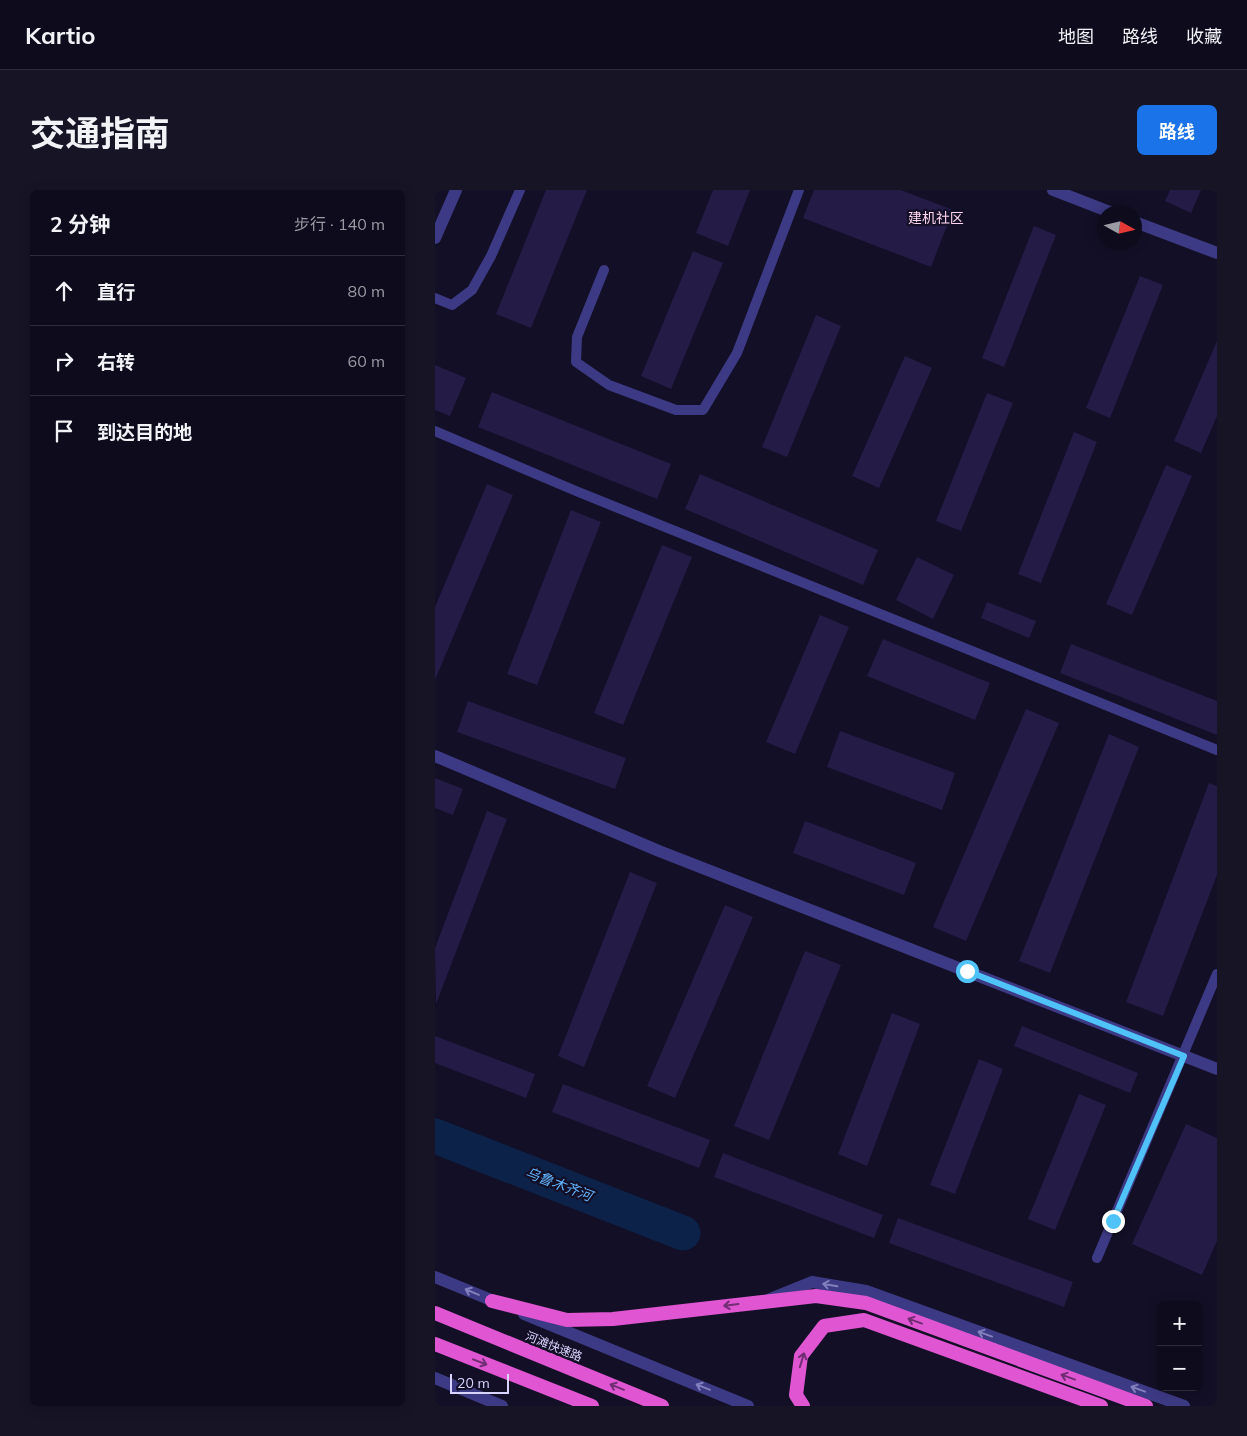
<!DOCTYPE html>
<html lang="zh">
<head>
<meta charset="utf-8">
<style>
	:root { --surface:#0e0b1c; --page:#171425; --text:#f1f3f6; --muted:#9b9ba3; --line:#2e2b3b; --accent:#1a73e8 }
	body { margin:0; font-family:Mulish,"Noto Sans SC",sans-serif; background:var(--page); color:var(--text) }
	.controls { position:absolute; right:15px; bottom:15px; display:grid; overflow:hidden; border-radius:8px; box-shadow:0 2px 12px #0003 }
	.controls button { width:45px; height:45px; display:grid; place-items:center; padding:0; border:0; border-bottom:1px solid var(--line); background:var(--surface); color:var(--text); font:25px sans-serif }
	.compass { position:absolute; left:662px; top:15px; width:45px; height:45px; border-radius:50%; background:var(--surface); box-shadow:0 2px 12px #0003; rotate:98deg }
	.scale { position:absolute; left:15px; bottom:12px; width:59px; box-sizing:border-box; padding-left:5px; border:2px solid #d9d4ff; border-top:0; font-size:14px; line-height:18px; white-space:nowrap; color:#d9d4ff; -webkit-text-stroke:4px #130f26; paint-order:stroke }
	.stop { position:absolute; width:15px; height:15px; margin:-11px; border:4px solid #4fc3f7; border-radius:50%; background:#fff }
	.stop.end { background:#4fc3f7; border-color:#fff; box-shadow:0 1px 5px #0008 }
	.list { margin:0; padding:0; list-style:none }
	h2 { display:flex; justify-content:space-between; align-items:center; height:65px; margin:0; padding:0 20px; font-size:21px }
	h2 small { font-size:16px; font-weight:400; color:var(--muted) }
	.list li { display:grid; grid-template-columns:32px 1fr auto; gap:15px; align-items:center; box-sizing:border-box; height:70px; padding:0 20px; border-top:1px solid var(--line) }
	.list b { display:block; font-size:19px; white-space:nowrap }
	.list em { font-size:16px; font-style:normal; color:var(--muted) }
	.icon { flex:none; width:28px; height:28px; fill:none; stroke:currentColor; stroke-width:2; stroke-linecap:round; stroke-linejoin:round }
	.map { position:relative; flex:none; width:782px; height:1216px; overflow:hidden; border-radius:8px }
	header { display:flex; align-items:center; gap:30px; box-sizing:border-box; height:70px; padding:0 25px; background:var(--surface); border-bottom:1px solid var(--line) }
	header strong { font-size:24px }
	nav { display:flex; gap:28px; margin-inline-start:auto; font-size:18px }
	.intro { display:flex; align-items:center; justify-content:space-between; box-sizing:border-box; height:120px; padding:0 30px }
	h1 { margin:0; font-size:35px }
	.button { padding:12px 22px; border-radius:8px; background:var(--accent); color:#fff; font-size:18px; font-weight:700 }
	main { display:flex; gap:30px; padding:0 30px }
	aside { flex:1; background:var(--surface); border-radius:8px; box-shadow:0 2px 12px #0003 }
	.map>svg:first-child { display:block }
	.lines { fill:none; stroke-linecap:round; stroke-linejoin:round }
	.river { stroke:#0c2248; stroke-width:35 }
	.building { fill:#241b47 }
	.service { stroke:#3d3a85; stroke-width:10 }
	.minor { stroke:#3d3a85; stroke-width:12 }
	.tertiary { stroke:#3d3a85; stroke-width:12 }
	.trunk { stroke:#e055d1; stroke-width:14 }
	.oneway { stroke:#837fbc }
	.oneway2 { stroke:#6f2e73 }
	.route { stroke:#4fc3f7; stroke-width:6 }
	.labels { text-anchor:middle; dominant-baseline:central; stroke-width:4.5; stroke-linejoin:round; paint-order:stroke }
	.street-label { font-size:12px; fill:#d9d4ff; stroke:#130f26 }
	.neighbourhood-label { font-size:14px; fill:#ffd6f0; stroke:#130f26 }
	.water-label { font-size:14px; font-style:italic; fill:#62b6ff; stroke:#130f26 }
</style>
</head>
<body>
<header>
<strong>Kartio</strong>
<nav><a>地图</a><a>路线</a><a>收藏</a></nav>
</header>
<div class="intro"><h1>交通指南</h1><a class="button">路线</a></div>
<main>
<aside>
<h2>2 分钟<small>步行 · 140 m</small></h2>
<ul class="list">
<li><svg class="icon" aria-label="ahead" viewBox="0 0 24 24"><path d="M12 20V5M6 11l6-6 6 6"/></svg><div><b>直行</b></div><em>80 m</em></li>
<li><svg class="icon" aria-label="right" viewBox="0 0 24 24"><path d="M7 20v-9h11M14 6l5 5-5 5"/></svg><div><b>右转</b></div><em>60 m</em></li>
<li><svg class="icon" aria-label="arrive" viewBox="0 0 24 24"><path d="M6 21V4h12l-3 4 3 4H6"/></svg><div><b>到达目的地</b></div></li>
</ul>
</aside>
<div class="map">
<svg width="782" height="1216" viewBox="0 0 782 1216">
	<rect width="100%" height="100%" fill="#130f26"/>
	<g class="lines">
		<path class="river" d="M0,946L248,1043"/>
	</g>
	<path class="building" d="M111,0H152L96,138L61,124Z
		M278,0H315L293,56L261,43Z
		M379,0H466L518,20L496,77L368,28Z
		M735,0H766L756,23L730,11Z
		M599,36L621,45L569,177L547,168Z
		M258,61L288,73L236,199L206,186Z
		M705,86L728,95L675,228L651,218Z
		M381,125L406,136L352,267L327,257Z
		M782,151V226L766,263L739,251Z
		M470,166L497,178L444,298L417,286Z
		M0,175L31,188L15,226L0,220Z
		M57,202L236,274L222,309L43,237Z
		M552,203L578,213L526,341L501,331Z
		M639,242L662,252L606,393L583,384Z
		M731,275L757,286L697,425L671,414Z
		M265,284L443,360L428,395L250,319Z
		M52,294L78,305L0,490V417Z
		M136,320L166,332L102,495L72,484Z
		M227,355L257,367L188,535L159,523Z
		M482,367L519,385L498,429L461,410Z
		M552,412L601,431L594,448L546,428Z
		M385,425L414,437L360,564L331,552Z
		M448,449L555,493L540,530L432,486Z
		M636,454L782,511V545L625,483Z
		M33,511L191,568L180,599L22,542Z
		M591,519L624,533L531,751L498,737Z
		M405,541L520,583L507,620L392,577Z
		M674,544L704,557L615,783L584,771Z
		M0,588L28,599L18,625L0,618Z
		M774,593L782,596V685L728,826L691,812Z
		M52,621L72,629L1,814L0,758Z
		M370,631L481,673L469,705L358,663Z
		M195,682L222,693L149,877L123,866Z
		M290,715L318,727L240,908L212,896Z
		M370,761L406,775L334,950L299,936Z
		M457,823L485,834L432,976L403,964Z
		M587,836L703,883L695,903L579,856Z
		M0,846L100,884L91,908L0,873Z
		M544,869L568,879L520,1004L495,995Z
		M128,894L275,950L264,978L117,922Z
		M644,904L671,915L620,1040L593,1029Z
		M751,934L782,948V1051L767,1085L697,1054Z
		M288,963L448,1025L439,1048L279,987Z
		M463,1028L638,1092L629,1117L454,1053Z"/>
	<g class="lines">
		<path class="service" d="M169,80L142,147L141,172L174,195L241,220H268L302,163L364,0
			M0,108L17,115L37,100L56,66L85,0
			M0,241L141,301L782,560
			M662,1068L782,784"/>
		<path class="minor" d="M618,0L675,22
			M700,32L782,63
			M0,48L21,0
			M0,566L224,661L782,879"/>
		<path class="tertiary" d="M0,1087L66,1114
			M335,1109L377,1092L431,1101L749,1216
			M89,1124L313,1216
			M0,1188L67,1216"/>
		<path class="trunk" d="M57,1111L132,1130L178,1129L381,1106L431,1113L711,1216
			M0,1123L227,1216
			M0,1154L157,1216
			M368,1216L361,1205L366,1166L389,1136L429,1130L666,1216"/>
	</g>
	<defs><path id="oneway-shaft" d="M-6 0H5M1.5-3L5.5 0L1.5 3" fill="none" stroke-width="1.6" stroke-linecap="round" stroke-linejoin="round" transform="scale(1.25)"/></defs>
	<g class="oneway">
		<use href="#oneway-shaft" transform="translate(395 1095) rotate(-170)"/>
		<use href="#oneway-shaft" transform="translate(37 1102) rotate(-157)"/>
		<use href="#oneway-shaft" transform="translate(550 1144) rotate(-160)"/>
		<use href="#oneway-shaft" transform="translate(268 1197) rotate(-158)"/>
		<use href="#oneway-shaft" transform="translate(703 1199) rotate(-160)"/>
	</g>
	<g class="oneway2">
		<use href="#oneway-shaft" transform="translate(296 1115) rotate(173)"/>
		<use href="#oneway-shaft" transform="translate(480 1131) rotate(-160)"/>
		<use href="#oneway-shaft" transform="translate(367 1170) rotate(-73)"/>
		<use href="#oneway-shaft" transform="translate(45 1172) rotate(21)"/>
		<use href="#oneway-shaft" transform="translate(633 1187) rotate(-160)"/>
		<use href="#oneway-shaft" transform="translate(182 1197) rotate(-158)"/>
	</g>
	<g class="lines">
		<path class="route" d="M532,781L749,866L678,1031"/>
	</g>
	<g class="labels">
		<g class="street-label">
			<text transform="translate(119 1156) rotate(22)">河滩快速路</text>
		</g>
		<g class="neighbourhood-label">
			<text x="501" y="28">建机社区</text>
		</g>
		<g class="water-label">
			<text transform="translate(124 994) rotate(21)">乌鲁木齐河</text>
		</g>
	</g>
</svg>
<div class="controls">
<button>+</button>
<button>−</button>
</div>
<svg class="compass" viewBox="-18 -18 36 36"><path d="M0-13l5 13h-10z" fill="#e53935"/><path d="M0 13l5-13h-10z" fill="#9b9ba3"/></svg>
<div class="scale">20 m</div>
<div class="stop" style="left:532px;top:781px"></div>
<div class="stop end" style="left:678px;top:1031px"></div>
</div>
</main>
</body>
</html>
